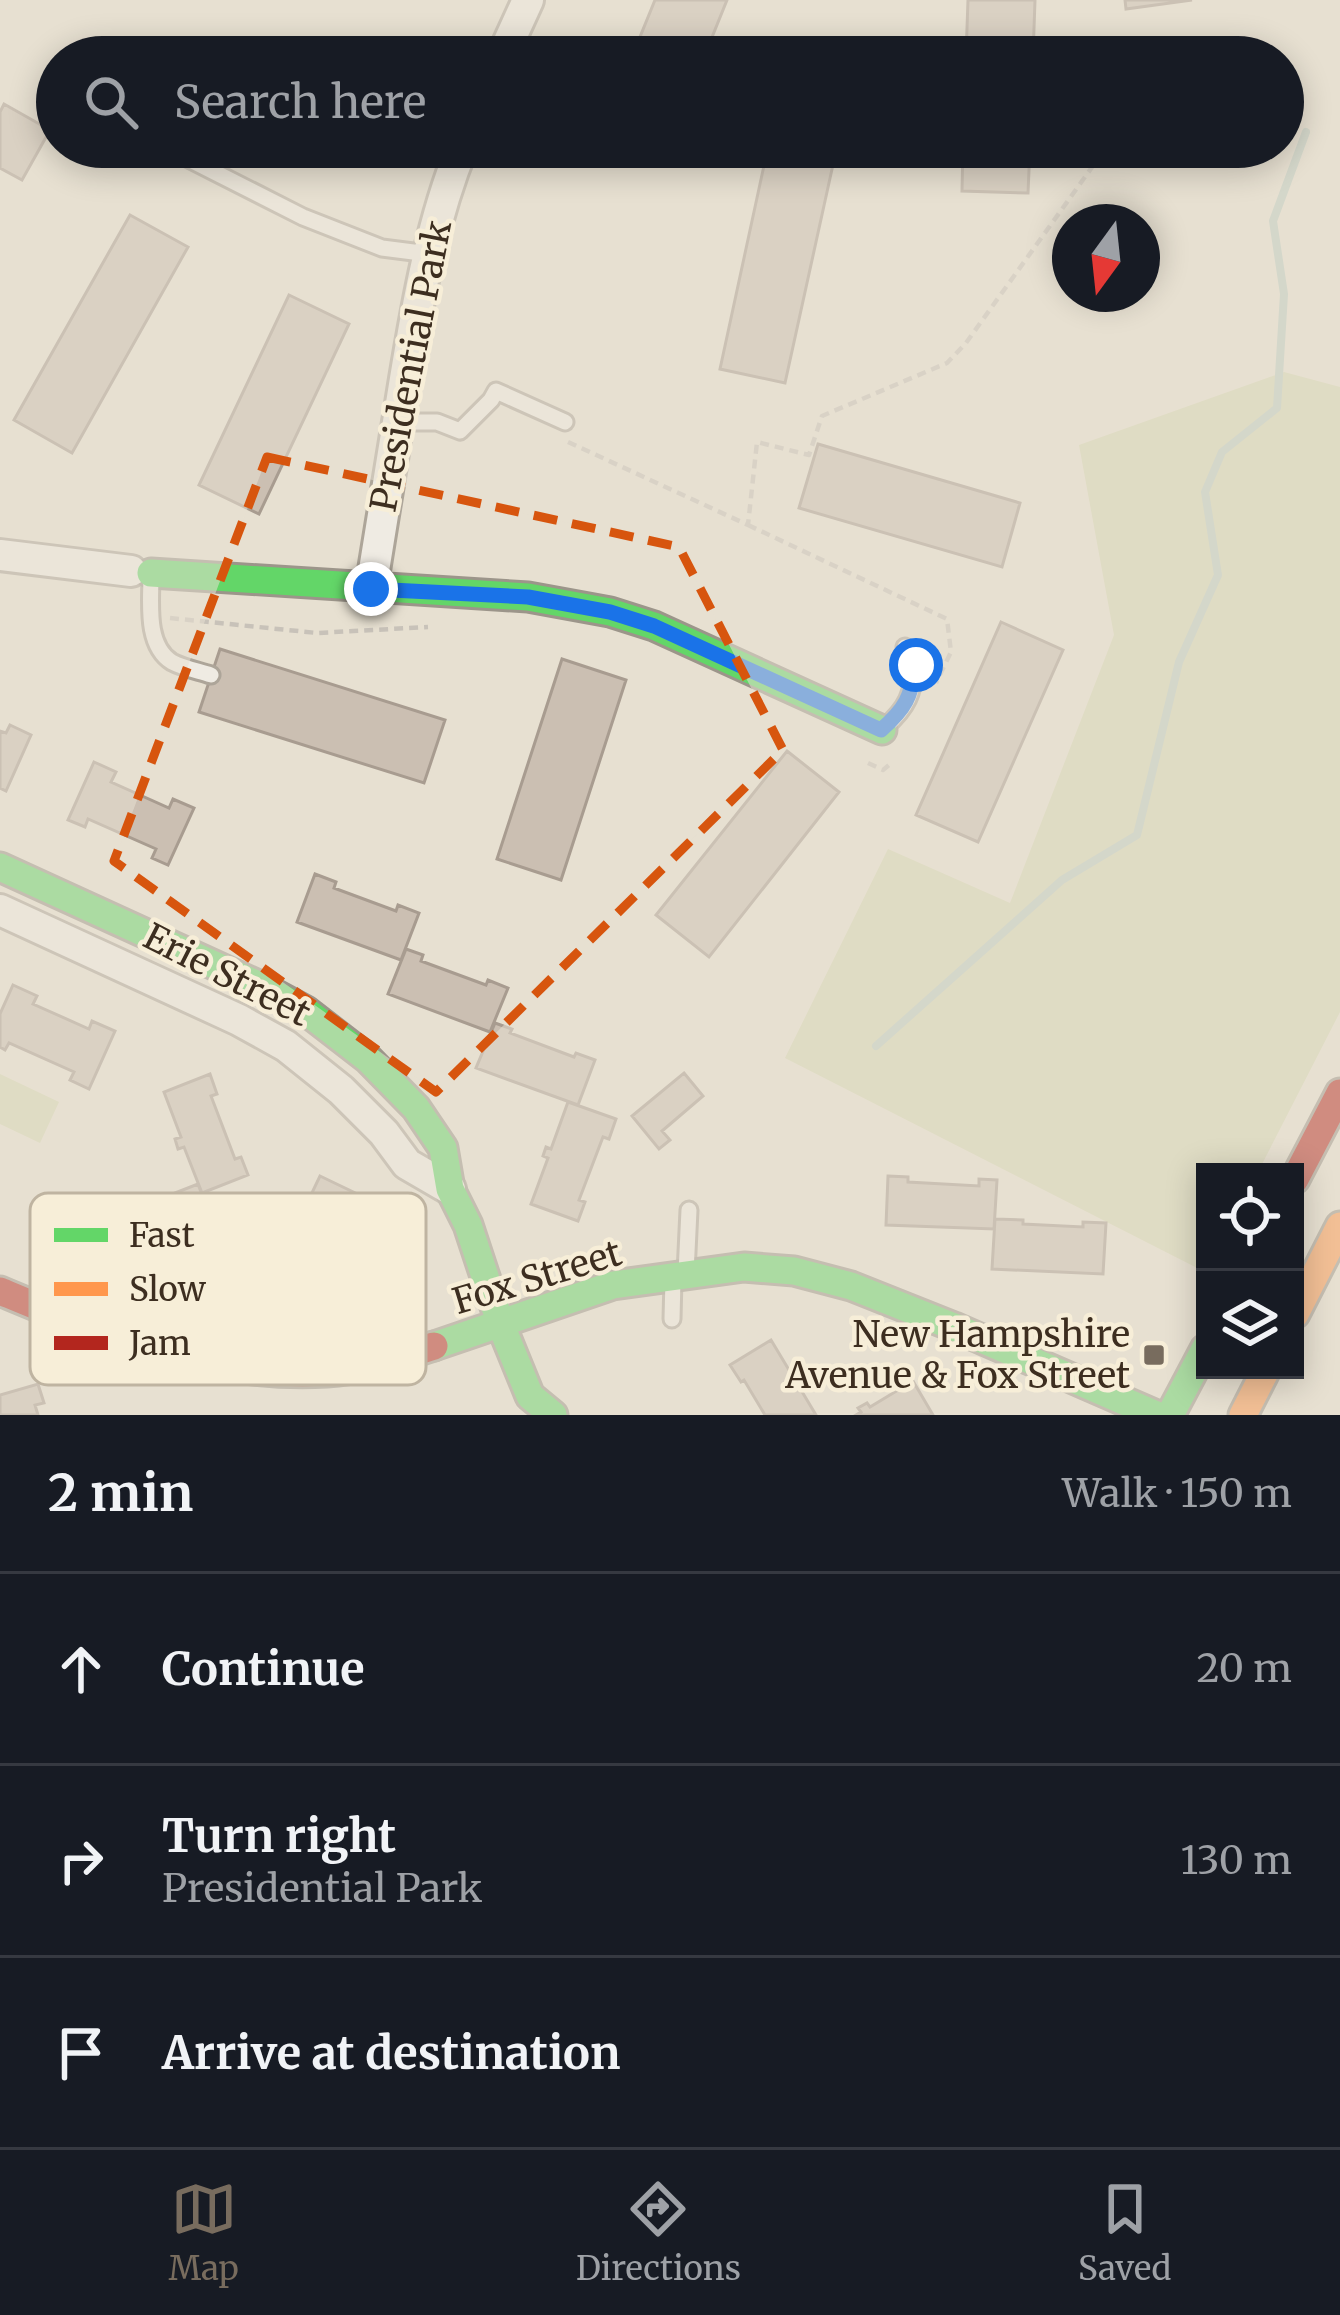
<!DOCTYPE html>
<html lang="en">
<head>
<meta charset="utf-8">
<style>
	:root { --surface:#171b24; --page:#20242c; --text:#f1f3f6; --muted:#9ea1a6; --line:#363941; --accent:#786c5e }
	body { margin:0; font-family:Merriweather,serif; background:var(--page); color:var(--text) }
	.controls { position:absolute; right:36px; bottom:36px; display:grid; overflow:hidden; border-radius:0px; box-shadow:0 6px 30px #0003 }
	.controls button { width:108px; height:108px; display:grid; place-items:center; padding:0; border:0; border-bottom:3px solid var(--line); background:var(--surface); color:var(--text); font:60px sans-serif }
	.compass { position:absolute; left:1052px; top:204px; width:108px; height:108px; border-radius:50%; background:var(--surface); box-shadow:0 6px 30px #0003; rotate:195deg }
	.stop { position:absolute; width:36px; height:36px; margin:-27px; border:9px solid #1a73e8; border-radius:50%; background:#fff }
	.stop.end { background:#1a73e8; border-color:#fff; box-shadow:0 3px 12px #0008 }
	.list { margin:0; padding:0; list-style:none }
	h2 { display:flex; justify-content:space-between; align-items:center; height:156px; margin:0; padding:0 48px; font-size:51px }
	h2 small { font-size:39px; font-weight:400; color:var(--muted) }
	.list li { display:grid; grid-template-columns:78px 1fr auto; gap:36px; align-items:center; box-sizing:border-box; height:192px; padding:0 48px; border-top:3px solid var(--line) }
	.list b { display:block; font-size:45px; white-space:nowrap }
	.list p { margin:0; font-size:39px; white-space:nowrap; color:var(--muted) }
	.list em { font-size:39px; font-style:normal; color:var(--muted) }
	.icon { flex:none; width:66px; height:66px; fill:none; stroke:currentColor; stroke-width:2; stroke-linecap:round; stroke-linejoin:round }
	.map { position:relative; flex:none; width:1340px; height:1415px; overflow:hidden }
	.search { position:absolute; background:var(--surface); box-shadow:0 6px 30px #0003; left:36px; right:36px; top:36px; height:132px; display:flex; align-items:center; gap:30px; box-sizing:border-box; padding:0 42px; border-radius:66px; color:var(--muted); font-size:45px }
	.sheet { height:732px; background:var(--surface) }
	nav { display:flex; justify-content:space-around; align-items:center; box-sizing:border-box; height:168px; border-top:3px solid var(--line); background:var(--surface); font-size:33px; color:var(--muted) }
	nav a { display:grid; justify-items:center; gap:6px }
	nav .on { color:var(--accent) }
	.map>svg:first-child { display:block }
	.green { fill:#d6d7b3 }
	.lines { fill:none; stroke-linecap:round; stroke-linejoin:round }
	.stream { stroke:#bcccc2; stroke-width:8 }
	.building { fill:#cbbfb2; stroke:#a89c90; stroke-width:3 }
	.lane-casing { stroke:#ada599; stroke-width:21 }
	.street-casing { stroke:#ada599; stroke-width:36 }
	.fast-casing { stroke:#9c958a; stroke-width:33 }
	.slow-casing { stroke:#9c958a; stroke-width:33 }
	.jam-casing { stroke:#9c958a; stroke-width:33 }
	.path { stroke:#c8c2b9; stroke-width:4.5; stroke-dasharray:9 6; stroke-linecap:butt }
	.lane { stroke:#efebe3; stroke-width:15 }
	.street { stroke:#efebe3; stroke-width:30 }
	.fast { stroke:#63d668; stroke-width:27 }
	.slow { stroke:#ff974d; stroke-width:27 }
	.jam { stroke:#b3261e; stroke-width:27 }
	.route { stroke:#1a73e8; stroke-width:15 }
	.marked { fill:none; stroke:#d7550e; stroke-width:9; stroke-dasharray:24 15; stroke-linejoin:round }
	.poi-dot { fill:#786c5e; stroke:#f7eed8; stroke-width:4.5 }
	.labels { text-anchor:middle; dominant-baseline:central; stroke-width:9; stroke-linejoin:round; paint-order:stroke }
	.street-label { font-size:36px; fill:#3d2e20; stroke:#f7eed8 }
	.poi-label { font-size:36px; fill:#3d2e20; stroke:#f7eed8; text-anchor:end }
	.key { fill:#f7eed8; stroke:#bfb4a1; stroke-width:3 }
	.key-label { font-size:33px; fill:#3d2e20 }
</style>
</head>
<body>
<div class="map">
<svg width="1340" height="1415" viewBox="0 0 1340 1415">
	<rect width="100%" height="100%" fill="#e7e0d1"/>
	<path class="green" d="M1284,372L1340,387V1012L1258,1172H1205V1272L785,1058L888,849L1010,903L1114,635L1079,445Z
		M0,1074L59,1102L40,1143L0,1124Z"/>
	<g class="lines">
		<path class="stream" d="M876,1046L1062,880L1137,835L1179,662L1218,575L1205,492L1222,452L1277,408L1284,294L1273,221L1306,132"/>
	</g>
	<path class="building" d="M655,0H727L704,57H690L640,37Z
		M968,0H1035L1033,57H966Z
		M1125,0H1192L1126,9Z
		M4,104L50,130L22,180L0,168V112Z
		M768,147H818L836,151L785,383L720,369Z
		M963,147H1030L1028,193L962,191Z
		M130,215L188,247L72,453L14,420Z
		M289,295L349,324L259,514L199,485Z
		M818,444L1020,503L1002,567L799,508Z
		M1001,622L1063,650L978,842L916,815Z
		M220,649L445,720L424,783L199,712Z
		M562,659L626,680L561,880L497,859Z
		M10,725L31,735L6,791L0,788V731L6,733Z
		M787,751L839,792L709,957L656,915Z
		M94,762L116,772L111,782L169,808L173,799L194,808L168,865L152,858L156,849L88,819L85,827L68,820Z
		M315,874L336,882L334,888L396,911L398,905L419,913L401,960L297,922Z
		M406,949L423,955L421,961L486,985L488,980L508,988L490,1032L388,994Z
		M13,985L37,996L33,1004L89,1029L92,1021L115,1031L89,1089L70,1080L74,1072L9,1043L5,1050L0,1047V1014Z
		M495,1023L512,1029L510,1033L574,1057L576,1053L595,1060L578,1105L476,1068Z
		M684,1073L703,1096L662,1131L670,1140L659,1149L632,1116Z
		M210,1074L217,1094L211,1096L235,1159L241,1157L248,1175L202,1193L184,1147L178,1149L175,1139L181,1137L164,1092Z
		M568,1102L616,1119L609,1139L603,1137L579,1200L585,1202L578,1221L531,1204L548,1158L543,1156L546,1147L551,1149Z
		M320,1176L376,1203L368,1220L360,1217L330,1282L338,1286L330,1303L274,1277L284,1255L291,1259L318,1203L309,1199Z
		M888,1176L908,1177V1182L979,1186V1179L997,1180L994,1229L886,1225Z
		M198,1184L215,1230L196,1237L195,1232L131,1256L133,1261L114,1268L97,1223L144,1205L141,1199L150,1196L152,1202Z
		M995,1219L1023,1220V1224L1083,1227V1222L1106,1223L1103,1274L992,1269Z
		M771,1340L816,1415H765L744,1380L741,1382L730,1365Z
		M913,1381L933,1415H856L861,1412L858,1408L867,1403L870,1407Z
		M38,1384L44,1403L35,1405L38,1415H0V1395Z"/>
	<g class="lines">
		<g class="lane-casing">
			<path id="lane" d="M165,147L303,217L382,248L429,254
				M398,422H437L460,431L491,400L496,391L565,422
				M151,575C151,602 145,645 172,662C183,668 199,671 211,675
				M885,727C908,707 912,694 916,665L905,647
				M686,1273L689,1210
				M672,1319L673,1279"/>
		</g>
		<g class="street-casing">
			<path id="street" d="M502,57L528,0
				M0,555L131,571
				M371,589C382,519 394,449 405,379C418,300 432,221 462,147
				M0,910L239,1020L286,1046L341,1090L384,1133L407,1164L450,1189"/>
		</g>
		<g class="fast-casing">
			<path id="fast" d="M151,573L528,597L610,612L654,626L882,730
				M0,867L258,985L306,1011L368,1059L416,1108L443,1148L450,1189L468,1225L501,1325L530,1396L553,1415
				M434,1346L613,1285L744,1267L794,1271L851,1286L954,1327L1156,1415
				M1170,1415L1205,1349"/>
		</g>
		<g class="slow-casing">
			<path id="slow" d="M1295,1314L1340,1226
				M1243,1415L1266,1370"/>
		</g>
		<g class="jam-casing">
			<path id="jam" d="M1295,1179L1340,1093
				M0,1291C108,1336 207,1379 327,1372C363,1370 399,1357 434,1346"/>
		</g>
		<path class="path" d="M568,442L748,525L757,442L809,455L822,416L947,363L966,343L1095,163
			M748,525L947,619L951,652L936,683
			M170,618L317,633L428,627
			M868,763L883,770L889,765"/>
		<use href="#lane" class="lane"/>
		<use href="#street" class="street"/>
		<use href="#fast" class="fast"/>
		<use href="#slow" class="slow"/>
		<use href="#jam" class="jam"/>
	</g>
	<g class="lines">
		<path class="route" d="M371,589L528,597L610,612L654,626L881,730C906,708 911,697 916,665"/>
	</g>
	<path d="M0 0H1340V1415H0ZM267,457L679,547L783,750L436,1092L114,861Z" fill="#e7e0d1" fill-opacity=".55" fill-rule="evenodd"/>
	<path class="marked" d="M267,457L679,547L783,750L436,1092L114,861Z"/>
	<rect class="poi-dot" x="1142" y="1343" width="24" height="24" rx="6"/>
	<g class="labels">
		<g class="street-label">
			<text transform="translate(411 366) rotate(-79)">Presidential Park</text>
			<text transform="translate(227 975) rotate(27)">Erie Street</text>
			<text transform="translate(537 1277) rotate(-17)">Fox Street</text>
		</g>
		<g class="poi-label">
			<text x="1130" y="1334">New Hampshire<tspan x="1130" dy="41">Avenue &amp; Fox Street</tspan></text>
		</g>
	</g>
	<rect x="30" y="1193" width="396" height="192" rx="18" class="key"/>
	<rect x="54" y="1228" width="54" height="14" fill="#63d668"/>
	<rect x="54" y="1282" width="54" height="14" fill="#ff974d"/>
	<rect x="54" y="1336" width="54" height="14" fill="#b3261e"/>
	<g class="key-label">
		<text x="129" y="1247">Fast</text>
		<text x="129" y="1301">Slow</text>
		<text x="129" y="1355">Jam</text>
	</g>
</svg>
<div class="controls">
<button><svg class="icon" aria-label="locate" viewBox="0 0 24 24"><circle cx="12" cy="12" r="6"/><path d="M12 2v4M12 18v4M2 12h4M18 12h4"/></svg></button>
<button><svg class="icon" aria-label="layers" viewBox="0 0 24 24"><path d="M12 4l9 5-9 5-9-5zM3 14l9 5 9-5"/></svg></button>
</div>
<svg class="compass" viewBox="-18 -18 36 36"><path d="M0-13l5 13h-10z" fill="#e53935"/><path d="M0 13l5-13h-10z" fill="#9ea1a6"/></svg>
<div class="stop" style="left:916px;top:665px"></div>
<div class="stop end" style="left:371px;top:589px"></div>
<div class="search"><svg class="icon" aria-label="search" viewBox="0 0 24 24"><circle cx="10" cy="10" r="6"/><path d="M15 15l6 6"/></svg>Search here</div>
</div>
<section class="sheet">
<h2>2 min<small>Walk · 150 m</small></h2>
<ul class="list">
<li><svg class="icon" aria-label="ahead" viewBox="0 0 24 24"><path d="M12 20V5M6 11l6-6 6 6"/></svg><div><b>Continue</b></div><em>20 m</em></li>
<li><svg class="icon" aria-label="right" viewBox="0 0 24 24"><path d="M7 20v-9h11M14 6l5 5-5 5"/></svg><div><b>Turn right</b><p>Presidential Park</p></div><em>130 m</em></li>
<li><svg class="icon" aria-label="arrive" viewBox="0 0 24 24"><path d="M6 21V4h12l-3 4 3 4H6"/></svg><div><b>Arrive at destination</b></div></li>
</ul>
</section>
<nav>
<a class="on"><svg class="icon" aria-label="map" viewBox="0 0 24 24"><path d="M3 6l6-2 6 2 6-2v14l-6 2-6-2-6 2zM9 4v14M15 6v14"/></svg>Map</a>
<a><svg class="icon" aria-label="directions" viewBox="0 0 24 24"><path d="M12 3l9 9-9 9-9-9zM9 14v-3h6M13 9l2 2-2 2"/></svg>Directions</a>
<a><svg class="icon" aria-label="saved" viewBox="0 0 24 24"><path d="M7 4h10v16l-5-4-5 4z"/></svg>Saved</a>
</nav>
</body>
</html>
